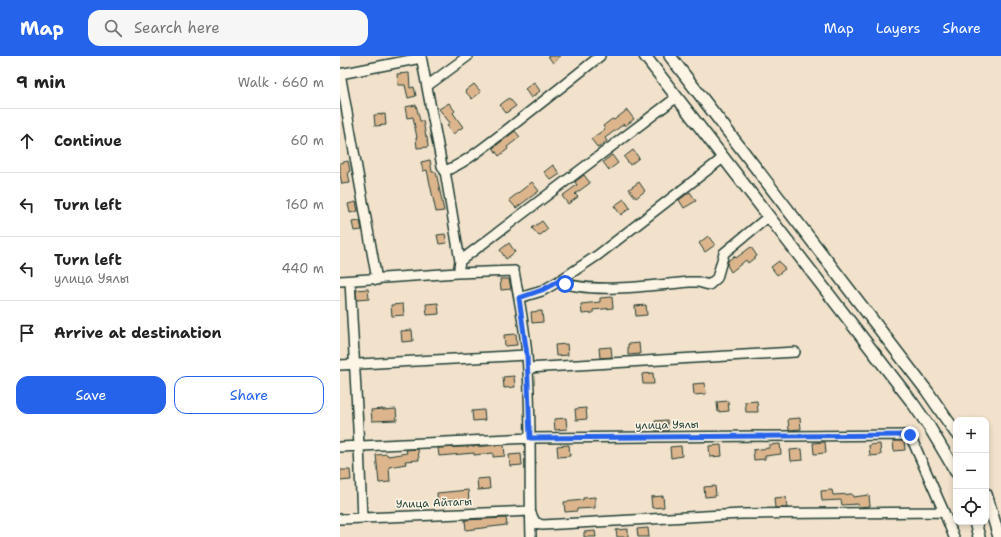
<!DOCTYPE html>
<html lang="en">
<head>
<meta charset="utf-8">
<style>
	:root { --surface:#fff; --page:#f6f6f6; --text:#222; --muted:#767676; --line:#e0e0e0; --accent:#2563eb }
	body { margin:0; font-family:"Shantell Sans",sans-serif; background:var(--page); color:var(--text) }
	.controls { position:absolute; right:12px; bottom:12px; display:grid; overflow:hidden; border-radius:8px; box-shadow:0 2px 6px #0003 }
	.controls button { width:36px; height:36px; display:grid; place-items:center; padding:0; border:0; border-bottom:1px solid var(--line); background:var(--surface); color:var(--text); font:20px sans-serif }
	.stop { position:absolute; width:12px; height:12px; margin:-9px; border:3px solid #2563eb; border-radius:50%; background:#fff }
	.stop.end { background:#2563eb; border-color:#fff; box-shadow:0 1px 4px #0008 }
	.list { margin:0; padding:0; list-style:none }
	h2 { display:flex; justify-content:space-between; align-items:center; height:52px; margin:0; padding:0 16px; font-size:17px }
	h2 small { font-size:13px; font-weight:400; color:var(--muted) }
	.list li { display:grid; grid-template-columns:26px 1fr auto; gap:12px; align-items:center; box-sizing:border-box; height:64px; padding:0 16px; border-top:1px solid var(--line) }
	.list b { display:block; font-size:15px; white-space:nowrap }
	.list p { margin:0; font-size:13px; white-space:nowrap; color:var(--muted) }
	.list em { font-size:13px; font-style:normal; color:var(--muted) }
	.actions { display:flex; gap:8px; padding:12px 16px }
	.actions a { flex:1; padding:9px 0; border:1px solid var(--accent); border-radius:12px; text-align:center; font-size:14px; color:var(--accent) }
	.actions .main { background:var(--accent); color:#fff }
	.icon { flex:none; width:22px; height:22px; fill:none; stroke:currentColor; stroke-width:2; stroke-linecap:round; stroke-linejoin:round }
	.map { position:relative; flex:none; width:661px; height:481px; overflow:hidden }
	header { display:flex; align-items:center; gap:24px; box-sizing:border-box; height:56px; padding:0 20px; background:var(--accent); color:#fff }
	header strong { font-size:19px }
	nav { display:flex; gap:22px; margin-inline-start:auto; font-size:14px }
	.search { width:280px; height:36px; background:var(--page); display:flex; align-items:center; gap:10px; box-sizing:border-box; padding:0 14px; border-radius:12px; color:var(--muted); font-size:15px }
	main { display:flex }
	aside { flex:1; background:var(--surface) }
	.map>svg:first-child { display:block }
	.building { fill:#dcb58d; stroke:#1f3d34 }
	.lines { fill:none; stroke-linecap:round; stroke-linejoin:round }
	.minor-casing { stroke:#1f3d34; stroke-width:12 }
	.major-casing { stroke:#1f3d34; stroke-width:14 }
	.minor { stroke:#fcf5e5; stroke-width:9 }
	.major { stroke:#fcf5e5; stroke-width:11 }
	.route { stroke:#2563eb; stroke-width:5 }
	.labels { text-anchor:middle; dominant-baseline:central; stroke-width:3; stroke-linejoin:round; paint-order:stroke }
	.street-label { font-size:11px; fill:#1f3d34; stroke:#fcf5e5 }
</style>
</head>
<body>
<header>
<strong>Map</strong>
<div class="search"><svg class="icon" aria-label="search" viewBox="0 0 24 24"><circle cx="10" cy="10" r="6"/><path d="M15 15l6 6"/></svg>Search here</div>
<nav><a>Map</a><a>Layers</a><a>Share</a></nav>
</header>
<main>
<aside>
<h2>9 min<small>Walk · 660 m</small></h2>
<ul class="list">
<li><svg class="icon" aria-label="ahead" viewBox="0 0 24 24"><path d="M12 20V5M6 11l6-6 6 6"/></svg><div><b>Continue</b></div><em>60 m</em></li>
<li><svg class="icon" aria-label="left" viewBox="0 0 24 24"><path d="M17 20v-9H6M10 6l-5 5 5 5"/></svg><div><b>Turn left</b></div><em>160 m</em></li>
<li><svg class="icon" aria-label="left" viewBox="0 0 24 24"><path d="M17 20v-9H6M10 6l-5 5 5 5"/></svg><div><b>Turn left</b><p>улица Уялы</p></div><em>440 m</em></li>
<li><svg class="icon" aria-label="arrive" viewBox="0 0 24 24"><path d="M6 21V4h12l-3 4 3 4H6"/></svg><div><b>Arrive at destination</b></div></li>
</ul>
<div class="actions"><a class="main">Save</a><a>Share</a></div>
</aside>
<div class="map">
<svg width="661" height="481" viewBox="0 0 661 481">
	<rect width="100%" height="100%" fill="#f2e2cb"/>
	<filter id="ink" filterUnits="userSpaceOnUse"><feTurbulence type="fractalNoise" baseFrequency=".025" numOctaves="2"/><feDisplacementMap in="SourceGraphic" scale="8" xChannelSelector="R" yChannelSelector="G"/><feConvolveMatrix kernelMatrix="1 2 1 2 8 2 1 2 1" color-interpolation-filters="sRGB"/></filter>
	<g filter="url(#ink)">
		<path class="building" d="M208,0H221L213,7Z
			M69,17L70,32L74,31L76,40L68,42L65,29H58L57,18Z
			M194,26L200,35L191,42L185,33Z
			M134,28L141,36L132,43L125,35Z
			M169,42L176,50L166,57L160,49Z
			M109,47L115,55L113,57L123,71L113,78L107,69L110,67L99,53Z
			M76,49L80,65H83L86,81H87L88,91L77,92L76,82H77L73,61L67,62L65,51Z
			M287,54L294,63L285,70L284,68L265,82L267,85L258,92L251,83L265,73L263,70L272,63L274,64Z
			M45,58L46,69L35,70L34,59Z
			M175,75L180,81L167,91L168,93L159,100L153,92Z
			M293,94L299,102L290,109L284,101Z
			M272,99L278,107L269,114L263,106Z
			M90,104L92,116H96L104,155L96,156L87,114L83,115L81,106Z
			M8,105L10,115L8,116L10,127L2,128L0,119V107Z
			M213,109L220,118L211,124L204,116Z
			M244,119L250,127L235,138L238,141L228,148L222,140L237,129L235,126Z
			M192,126L199,135L176,152L169,144Z
			M299,126L305,135L296,142L289,133Z
			M350,136L356,145L344,152L339,144Z
			M284,143L290,152L281,159L274,150Z
			M16,146L18,155L10,157L8,148Z
			M20,165L22,174L14,175L12,166Z
			M202,165L208,173L199,180L192,172Z
			M105,178L107,187L99,188L97,179Z
			M368,180L375,189L365,196L359,187Z
			M169,187L175,196L166,203L160,194Z
			M411,191L417,200L408,207L406,204L391,216L387,209L388,205L394,200L396,202Z
			M439,205L445,213L437,219L431,211Z
			M160,223H169L171,233L161,234Z
			M28,233L29,243L17,244L16,234Z
			M272,241L273,252L253,254V257L242,258L241,248L260,246V242Z
			M98,247L99,258L87,259L86,248Z
			M63,248L64,259L52,260L51,249Z
			M306,249L307,259L296,260L295,250Z
			M202,255L203,266L192,267L191,256Z
			M72,274L73,285L62,286L61,275Z
			M176,278L177,289L165,290L164,279Z
			M299,287L300,298L288,299V288Z
			M227,288L228,299L216,300L215,289Z
			M271,291L272,301L260,302L259,292Z
			M313,317L314,328H303L302,318Z
			M174,320L175,331L164,332L163,321Z
			M365,327L366,338L354,339L353,328Z
			M388,345L389,355L378,356L377,346Z
			M417,345L418,356H406L405,346Z
			M246,352L247,363L236,364L235,353Z
			M43,353V354L56,353L57,364L32,365L31,354Z
			M144,354L145,364L133,365L132,355Z
			M226,362L227,373L215,374L214,363Z
			M460,362L461,373L449,374L448,363Z
			M327,364L328,375H316L315,365Z
			M553,385H564L565,394L554,395Z
			M485,386L486,397L474,398L473,387Z
			M440,388L441,398L425,400V403L414,404L413,394L429,392V389Z
			M540,388L541,399L530,400L529,389Z
			M164,389L165,400L153,401V397L134,399V397L99,400L98,392Z
			M229,389L230,400L218,401L217,390Z
			M381,389L382,400L370,401L369,390Z
			M341,390L342,400L331,402L330,391Z
			M78,393L79,404L65,405L66,408L49,411L50,426L39,427L36,399L47,398L48,400L67,397L66,394Z
			M462,393L463,404L451,405L450,394Z
			M181,398L182,409L170,410L169,399Z
			M0,414H10L11,424L0,425Z
			M149,422L150,433L138,434L137,423Z
			M375,430L376,440L365,441L364,431Z
			M128,434L129,445L98,448L97,437Z
			M492,434L493,439L512,438L513,441L529,439L530,450L519,451L518,448L502,449L501,444L482,445L481,435Z
			M323,440L324,451L312,452L311,441Z
			M255,441V452L237,453V455L225,456L224,446L243,444V442Z
			M446,441L447,452H435L434,442Z
			M166,462L167,469L126,474L125,464Z
			M308,472L309,481H298L297,473Z
			M288,473V481H277L276,474Z
			M255,475L256,481H244V476Z"/>
		<g class="lines">
			<g class="minor-casing">
				<path id="minor" d="M81,0L102,110L105,115C127,106 145,90 164,76C196,51 228,26 260,0
					M0,17L37,224
					M0,18L81,2
					M87,30L128,0
					M105,115L120,205L119,211
					M120,205L337,41
					M0,225L117,217L174,215C179,243 185,272 187,300C192,360 189,421 191,481
					M10,225L19,390L22,462
					M219,225C249,239 315,229 349,226H358L369,229L377,222L384,197L428,161
					M179,242L202,235L219,225L258,199L383,102
					M0,309L187,299
					M188,312L455,296
					M0,391L191,382L570,379L604,456
					M190,455L195,466L202,469L401,458L604,456L614,481
					M0,463L190,455"/>
			</g>
			<g class="major-casing">
				<path id="major" d="M305,0L572,346L590,372L616,416
					M330,0L587,335L616,377
					M646,438L659,481
					M635,466L639,481"/>
			</g>
			<use href="#minor" class="minor"/>
			<use href="#major" class="major"/>
		</g>
	</g>
	<g class="lines" filter="url(#ink)">
		<path class="route" d="M225,228L219,225L202,234L179,242L187,299L190,382L570,379"/>
	</g>
	<g class="labels">
		<g class="street-label">
			<text transform="translate(327 369) rotate(-1)">улица Уялы</text>
			<text transform="translate(94 447) rotate(-2)">Улица Айтагы</text>
		</g>
	</g>
</svg>
<div class="controls">
<button>+</button>
<button>−</button>
<button><svg class="icon" aria-label="locate" viewBox="0 0 24 24"><circle cx="12" cy="12" r="6"/><path d="M12 2v4M12 18v4M2 12h4M18 12h4"/></svg></button>
</div>
<div class="stop" style="left:225px;top:228px"></div>
<div class="stop end" style="left:570px;top:379px"></div>
</div>
</main>
</body>
</html>
